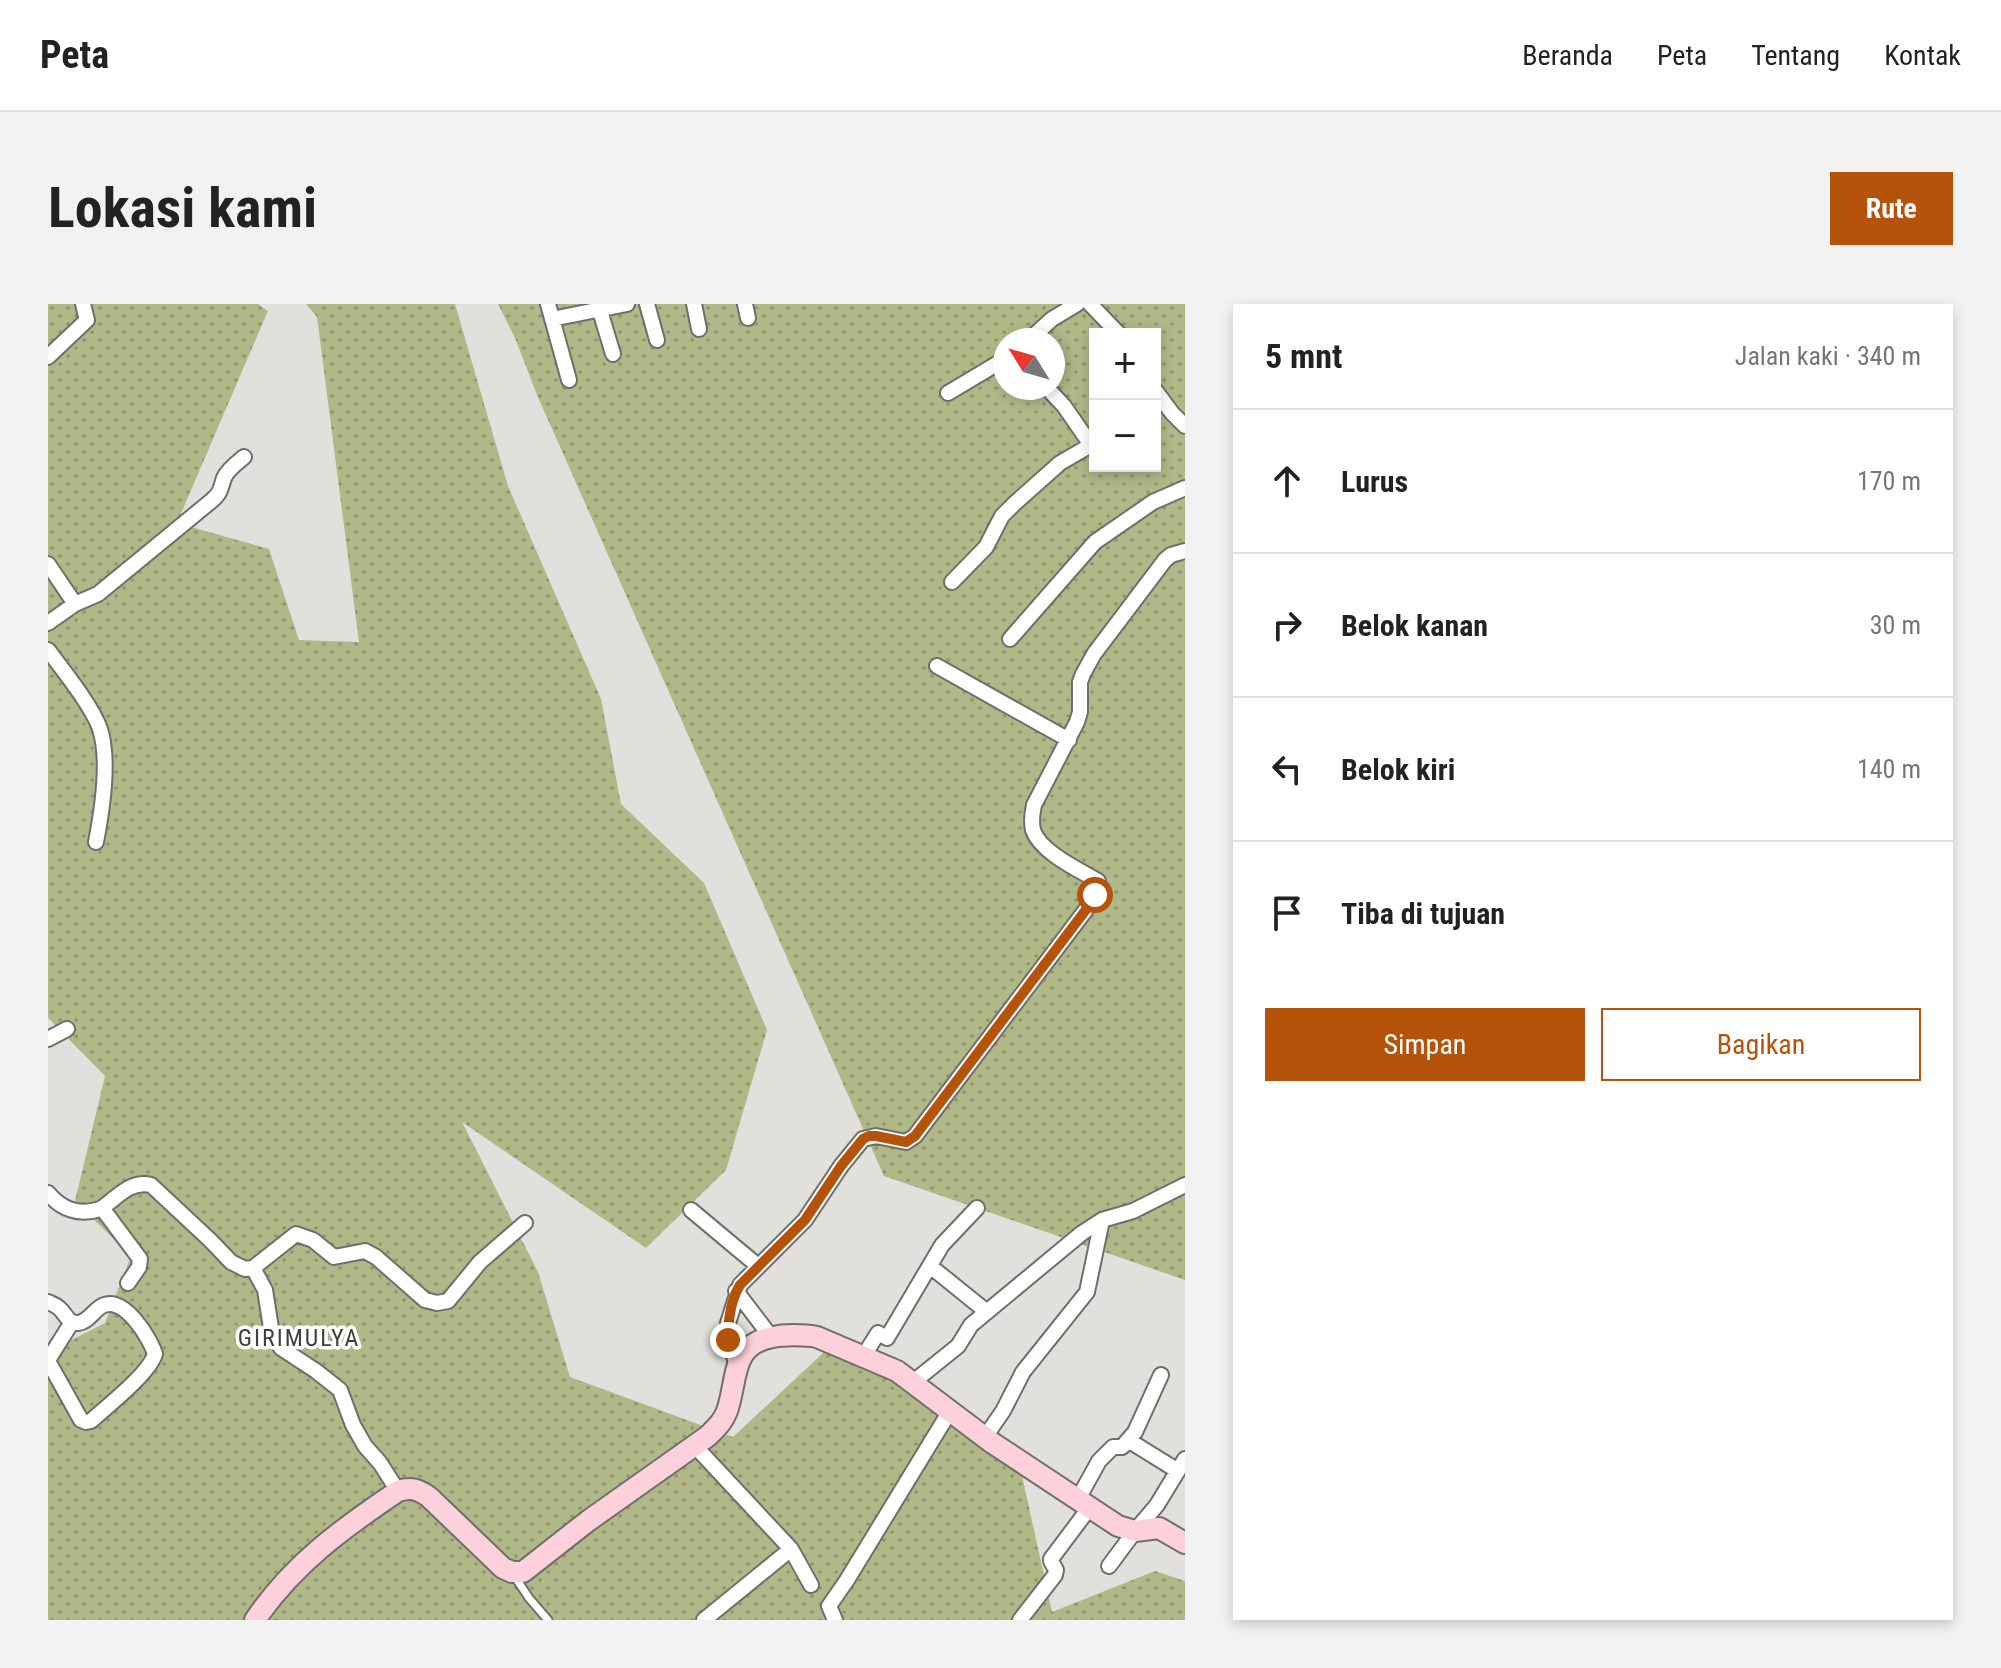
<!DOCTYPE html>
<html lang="id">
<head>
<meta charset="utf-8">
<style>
	:root { --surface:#fff; --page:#f2f2f2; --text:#222; --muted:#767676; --line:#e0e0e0; --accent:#b45309 }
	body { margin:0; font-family:"Roboto Condensed",sans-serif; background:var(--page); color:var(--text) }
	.controls { position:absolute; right:24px; top:24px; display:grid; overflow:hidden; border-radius:0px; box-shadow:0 4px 12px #0003 }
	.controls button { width:72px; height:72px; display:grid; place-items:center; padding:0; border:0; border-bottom:2px solid var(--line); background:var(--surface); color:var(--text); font:40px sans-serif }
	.compass { position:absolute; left:945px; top:24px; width:72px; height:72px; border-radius:50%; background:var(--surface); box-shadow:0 4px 12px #0003; rotate:307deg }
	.stop { position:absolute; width:24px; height:24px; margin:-18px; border:6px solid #b45309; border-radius:50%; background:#fff }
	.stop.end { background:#b45309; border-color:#fff; box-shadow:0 2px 8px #0008 }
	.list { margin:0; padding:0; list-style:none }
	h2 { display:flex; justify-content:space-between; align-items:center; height:104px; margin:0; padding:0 32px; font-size:34px }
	h2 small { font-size:26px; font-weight:400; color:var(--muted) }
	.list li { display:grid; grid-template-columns:52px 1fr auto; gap:24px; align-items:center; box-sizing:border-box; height:144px; padding:0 32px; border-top:2px solid var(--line) }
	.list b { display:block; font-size:30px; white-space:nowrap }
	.list em { font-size:26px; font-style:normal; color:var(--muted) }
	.actions { display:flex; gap:16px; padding:24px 32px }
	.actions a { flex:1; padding:18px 0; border:2px solid var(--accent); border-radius:0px; text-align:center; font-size:28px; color:var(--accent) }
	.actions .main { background:var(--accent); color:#fff }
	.icon { flex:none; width:44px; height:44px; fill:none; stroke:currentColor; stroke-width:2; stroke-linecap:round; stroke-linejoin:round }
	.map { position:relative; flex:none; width:1137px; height:1316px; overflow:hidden; border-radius:0px }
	header { display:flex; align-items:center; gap:48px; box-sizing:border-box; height:112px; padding:0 40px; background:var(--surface); border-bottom:2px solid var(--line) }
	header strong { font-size:38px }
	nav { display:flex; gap:44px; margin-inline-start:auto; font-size:28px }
	.intro { display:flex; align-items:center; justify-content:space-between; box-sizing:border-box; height:192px; padding:0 48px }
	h1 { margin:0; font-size:56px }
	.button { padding:20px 36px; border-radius:0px; background:var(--accent); color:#fff; font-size:28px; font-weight:700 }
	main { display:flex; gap:48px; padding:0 48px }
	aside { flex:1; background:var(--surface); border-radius:0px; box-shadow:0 4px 12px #0003 }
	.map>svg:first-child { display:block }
	.grass { fill:url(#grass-dots); fill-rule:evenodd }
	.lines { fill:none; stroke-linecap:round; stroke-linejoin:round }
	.lane-casing { stroke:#706e6b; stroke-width:11 }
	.street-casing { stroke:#706e6b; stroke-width:18 }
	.secondary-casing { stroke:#706e6b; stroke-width:24 }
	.lane { stroke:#fff; stroke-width:7 }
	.street { stroke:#fff; stroke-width:14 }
	.secondary { stroke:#fdd1db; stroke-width:20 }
	.route { stroke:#b45309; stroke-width:10 }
	.labels { text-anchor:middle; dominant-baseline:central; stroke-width:7; stroke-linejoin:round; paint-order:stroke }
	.quarter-label { font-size:24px; letter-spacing:2px; fill:#413f3c; stroke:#fff }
</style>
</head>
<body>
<header>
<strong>Peta</strong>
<nav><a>Beranda</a><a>Peta</a><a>Tentang</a><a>Kontak</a></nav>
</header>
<div class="intro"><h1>Lokasi kami</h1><a class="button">Rute</a></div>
<main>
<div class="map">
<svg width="1137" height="1316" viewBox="0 0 1137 1316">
	<defs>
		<pattern id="grass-dots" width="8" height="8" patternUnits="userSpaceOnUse" patternTransform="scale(2)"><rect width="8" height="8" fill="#b0b888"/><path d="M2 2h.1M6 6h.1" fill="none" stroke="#8f956f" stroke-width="1.8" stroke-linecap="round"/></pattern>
	</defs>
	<rect width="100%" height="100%" fill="#e2e0dc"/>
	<path class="grass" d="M0,0H210L220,7L129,219L221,245L251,336L311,338L269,13L258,0H407L460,182L553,395L573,500L656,579L719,726L678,866L598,944L414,818L490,968L522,1073L685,1133L788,1037L968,1144L1004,1308L1107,1267L1137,1277V1316H0V1048L57,1019L83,952L27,897L57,772L0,714Z
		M450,0H1137V976L836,872L489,91L467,34ZM1047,30H1107V162H1047ZM957,36H1005V84H957Z"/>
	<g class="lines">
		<g class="lane-casing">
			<path id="lane" d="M465,1270L481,1294L500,1316"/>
		</g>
		<g class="street-casing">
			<path id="street" d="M500,0L521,76
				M550,0L565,50
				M599,0L609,36
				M646,0L651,25
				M697,0L700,14
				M1042,0L1071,30
				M504,15L579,0
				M981,36L1004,15L1029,0
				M0,53L39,16L35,0
				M1107,86L1124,109L1137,122
				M900,89L957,55
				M0,260L27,300
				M904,278L938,243L954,212L966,200L1012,159L1043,141L1016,102L999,84
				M0,319L27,300L50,290L162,198C173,189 172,186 176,174C180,165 189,159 196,153
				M962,335L1047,238L1105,198L1137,184
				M0,346C15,366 44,402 52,425C62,456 54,507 48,538
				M889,362L1021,436
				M0,735L19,725
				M0,889C13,905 31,912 52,905C56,903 60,899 63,897C75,887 87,877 103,881L163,937L183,958L197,965L205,964L248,930L265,936L286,953L317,947L328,953L377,996L389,999L400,997L432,958L477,919
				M54,904L92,955L91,963L80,979
				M643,906L710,962
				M882,962L939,1008
				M205,964L217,986L223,1024L233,1044L268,1067L292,1086L305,1121L317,1142L332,1159L350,1187
				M688,987L723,1033
				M0,998C4,1000 8,1001 11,1004C18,1010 20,1020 30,1019C41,1018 46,1005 56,1001C77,993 102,1034 107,1050C101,1070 59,1102 43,1117L38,1118L33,1116L0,1057
				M815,1053L830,1029L839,1034L894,941L929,904
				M0,1056L24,1018
				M689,1060L680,1036V1019L692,981L757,916L793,862L815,835L828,832L858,838L867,832L1037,607L1051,584L1050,577C1031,566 992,548 985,526C983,517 984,510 986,501L1029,418L1032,408V378L1035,370L1046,350L1117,256L1123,251L1137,247
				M864,1079L910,1042L923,1021L1034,929L1054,916L1085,907L1137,881
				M937,1133L955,1107L975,1068L1039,988L1054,916
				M1080,1136L1130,1167
				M646,1141L743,1245L763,1281
				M1030,1195L1051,1157L1065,1143H1074L1087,1128L1113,1071
				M1061,1262L1087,1227L1109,1201L1137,1155
				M656,1316L743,1245
				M787,1316L781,1302L799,1276L902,1107
				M972,1316L1007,1271L1008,1266L1003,1257V1255L1042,1203"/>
		</g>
		<g class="secondary-casing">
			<path id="secondary" d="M207,1316C245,1260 295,1224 350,1187C363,1183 370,1185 381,1193L455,1264L464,1268H475L540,1217L660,1132C668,1124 675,1118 679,1107C690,1076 682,1040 725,1033C738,1030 751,1031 764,1032L769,1033L849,1067L943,1138L1070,1222L1087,1227L1111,1224L1137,1239"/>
		</g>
		<use href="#lane" class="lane"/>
		<use href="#street" class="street"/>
		<use href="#secondary" class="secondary"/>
	</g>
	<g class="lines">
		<path class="route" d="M680,1036C680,1018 682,997 692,981L757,916L793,862L815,835L821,832H828L858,838L867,832L1037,607L1047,591"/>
	</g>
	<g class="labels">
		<g class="quarter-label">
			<text x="251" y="1034">GIRIMULYA</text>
		</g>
	</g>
</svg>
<div class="controls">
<button>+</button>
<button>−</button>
</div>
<svg class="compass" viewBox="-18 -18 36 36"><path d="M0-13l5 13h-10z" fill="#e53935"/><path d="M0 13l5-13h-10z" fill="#767676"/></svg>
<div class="stop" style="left:1047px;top:591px"></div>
<div class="stop end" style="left:680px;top:1036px"></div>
</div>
<aside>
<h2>5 mnt<small>Jalan kaki · 340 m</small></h2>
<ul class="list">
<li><svg class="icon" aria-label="ahead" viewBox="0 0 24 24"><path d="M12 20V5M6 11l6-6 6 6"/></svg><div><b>Lurus</b></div><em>170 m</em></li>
<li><svg class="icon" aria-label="right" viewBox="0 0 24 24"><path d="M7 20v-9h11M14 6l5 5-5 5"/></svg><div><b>Belok kanan</b></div><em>30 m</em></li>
<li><svg class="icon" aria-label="left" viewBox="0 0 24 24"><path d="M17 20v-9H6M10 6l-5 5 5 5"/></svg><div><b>Belok kiri</b></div><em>140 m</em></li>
<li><svg class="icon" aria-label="arrive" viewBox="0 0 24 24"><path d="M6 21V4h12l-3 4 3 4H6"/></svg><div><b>Tiba di tujuan</b></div></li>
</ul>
<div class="actions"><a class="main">Simpan</a><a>Bagikan</a></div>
</aside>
</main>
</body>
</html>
